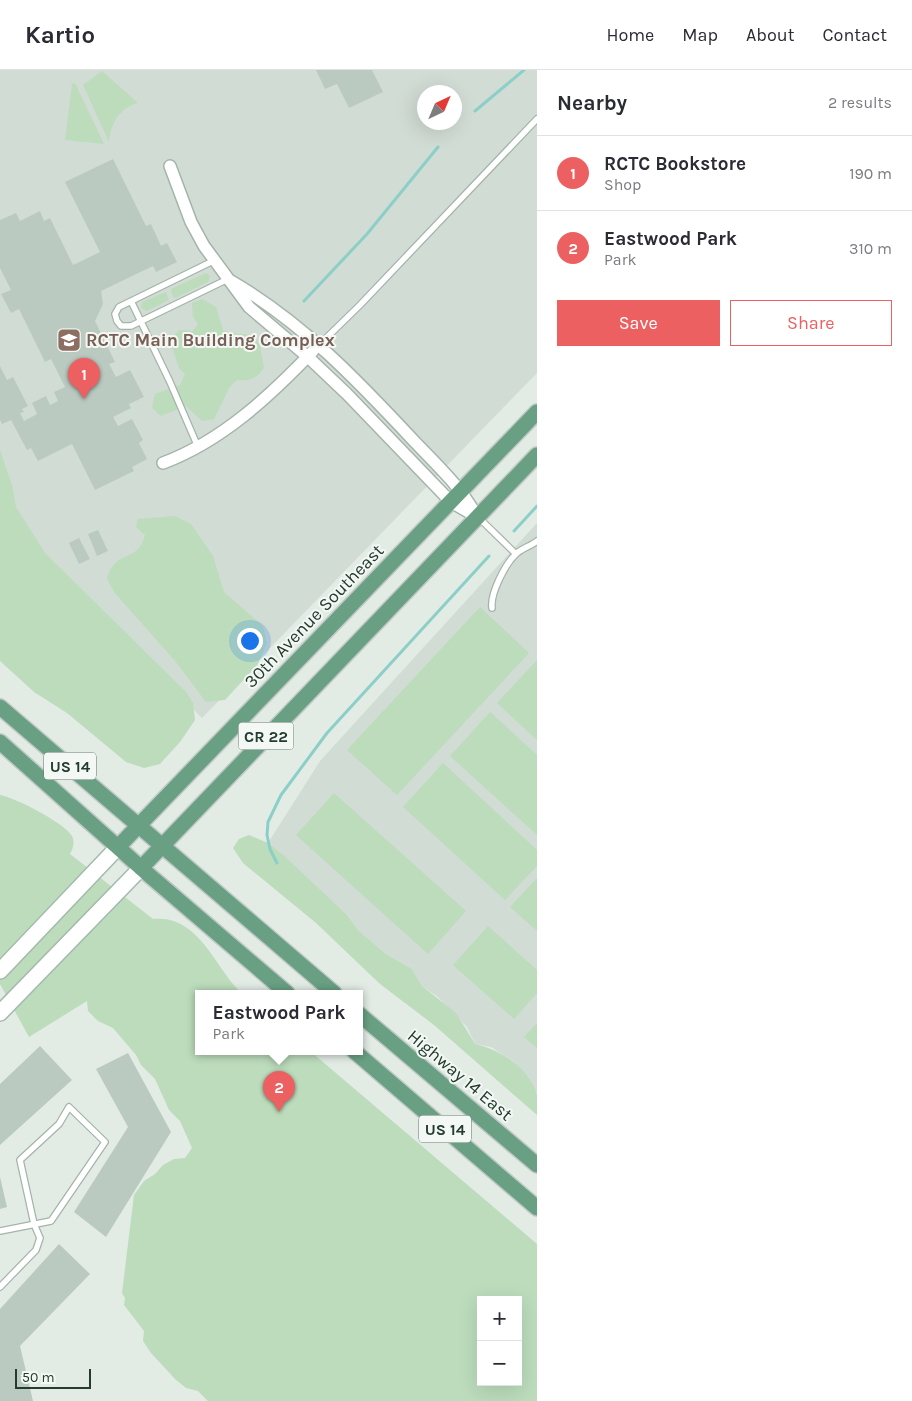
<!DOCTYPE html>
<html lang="en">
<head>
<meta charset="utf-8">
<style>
	:root { --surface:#fff; --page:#f7f7f7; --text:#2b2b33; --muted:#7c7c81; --line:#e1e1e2; --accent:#ed6061 }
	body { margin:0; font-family:Karla,sans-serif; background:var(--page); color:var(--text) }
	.controls { position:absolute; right:15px; bottom:15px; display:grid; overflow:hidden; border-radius:0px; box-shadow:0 5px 20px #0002 }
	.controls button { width:45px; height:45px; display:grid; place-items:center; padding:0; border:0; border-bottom:1px solid var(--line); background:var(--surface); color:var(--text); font:25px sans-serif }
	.compass { position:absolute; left:417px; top:15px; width:45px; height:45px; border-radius:50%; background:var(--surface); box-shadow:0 5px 20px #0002; rotate:44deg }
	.scale { position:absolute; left:15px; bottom:12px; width:76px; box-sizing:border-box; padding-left:5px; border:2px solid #233c2f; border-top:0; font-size:14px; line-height:18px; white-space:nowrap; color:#233c2f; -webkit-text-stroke:4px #f3f8f4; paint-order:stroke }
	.you { position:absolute; left:249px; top:570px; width:18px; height:18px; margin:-12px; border:4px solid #fff; border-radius:50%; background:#1a73e8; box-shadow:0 0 0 8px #1a73e833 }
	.badge { display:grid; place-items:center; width:32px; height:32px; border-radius:50%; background:var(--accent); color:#fff; font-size:16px; font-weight:700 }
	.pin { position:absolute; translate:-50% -41px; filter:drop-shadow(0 1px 2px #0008) }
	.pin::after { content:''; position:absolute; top:26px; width:18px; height:15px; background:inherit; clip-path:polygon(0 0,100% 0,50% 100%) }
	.popup { position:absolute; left:195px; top:920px; width:168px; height:65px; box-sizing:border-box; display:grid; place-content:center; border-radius:0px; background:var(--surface); filter:drop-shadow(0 1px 4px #0005); font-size:16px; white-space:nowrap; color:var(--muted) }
	.popup b { font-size:19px; color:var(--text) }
	.popup::after { content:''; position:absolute; left:50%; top:100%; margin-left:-10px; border:10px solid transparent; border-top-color:var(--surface) }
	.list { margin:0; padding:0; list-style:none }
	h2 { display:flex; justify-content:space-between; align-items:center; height:65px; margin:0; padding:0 20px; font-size:21px }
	h2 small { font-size:16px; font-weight:400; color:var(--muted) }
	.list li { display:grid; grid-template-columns:32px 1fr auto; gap:15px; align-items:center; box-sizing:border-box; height:75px; padding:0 20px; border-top:1px solid var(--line) }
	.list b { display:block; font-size:19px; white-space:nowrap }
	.list p { margin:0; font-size:16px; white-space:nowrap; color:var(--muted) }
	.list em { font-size:16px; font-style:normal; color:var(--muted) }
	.actions { display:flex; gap:10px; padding:15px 20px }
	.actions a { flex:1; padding:11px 0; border:1px solid var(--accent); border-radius:0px; text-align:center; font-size:18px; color:var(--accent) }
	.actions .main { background:var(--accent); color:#fff }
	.map { position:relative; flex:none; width:537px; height:1331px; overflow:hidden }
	header { display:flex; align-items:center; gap:30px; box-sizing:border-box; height:70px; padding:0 25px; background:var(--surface); border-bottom:1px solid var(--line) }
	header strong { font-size:24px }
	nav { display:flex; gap:28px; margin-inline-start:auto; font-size:18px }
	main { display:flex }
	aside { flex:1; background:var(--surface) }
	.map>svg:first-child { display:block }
	.built { fill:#d1dcd4; fill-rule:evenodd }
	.green { fill:#bcdcbc; fill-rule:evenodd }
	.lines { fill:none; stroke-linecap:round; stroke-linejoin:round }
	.stream { stroke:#8ccfc8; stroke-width:3 }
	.building { fill:#bbcac0 }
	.lane-casing { stroke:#a5b4ab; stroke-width:8 }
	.street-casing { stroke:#a5b4ab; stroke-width:14 }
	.secondary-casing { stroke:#a4baad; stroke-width:18 }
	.primary-casing { stroke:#c1c8c5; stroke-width:18 }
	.lane { stroke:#fff; stroke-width:5.5 }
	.street { stroke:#fff; stroke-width:11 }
	.secondary { stroke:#fff; stroke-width:15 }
	.primary { stroke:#69a083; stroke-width:15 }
	.labels { text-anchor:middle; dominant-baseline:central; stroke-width:4; stroke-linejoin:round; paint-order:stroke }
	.shield { fill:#f3f8f4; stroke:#61746a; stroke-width:1 }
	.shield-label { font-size:16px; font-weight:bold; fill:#233c2f }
	.education-label { font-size:18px; font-weight:bold; fill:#785e54; stroke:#f3f8f4; text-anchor:start }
	.street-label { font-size:18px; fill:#233c2f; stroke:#f3f8f4 }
</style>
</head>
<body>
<header>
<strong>Kartio</strong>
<nav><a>Home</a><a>Map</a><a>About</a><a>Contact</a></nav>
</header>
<main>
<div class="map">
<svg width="537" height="1331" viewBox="0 0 537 1331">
	<rect width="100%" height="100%" fill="#e2ece5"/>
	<path class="built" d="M0,0H537V303L202,648L27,478L0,421ZM424,22H454V52H424Z
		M537,453V1024L529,1007L513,991L491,977L475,974L467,957L438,927L422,916L412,899L386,884L359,861L347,845L268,773L320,691Z"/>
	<path class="green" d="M102,1L138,33C119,38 111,53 109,72L83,15Z
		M75,13L104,74L65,70L72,14Z
		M206,203L210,206L208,212L175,228L173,227L171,219Z
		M166,222L169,230L147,241L141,238L142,232Z
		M202,229L216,237L223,260C234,265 243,263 254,266L260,276L264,298C256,309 250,311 237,310L229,318L214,349L202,351L186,336L161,346L152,338L155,324L180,315L185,304L179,298L170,271L179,260L193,261L198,254L193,247L192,233Z
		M0,380L12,415L16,437L45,483L186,622L193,633L195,650L180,672L160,694L144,698L126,692L67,643L34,622L0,591Z
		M175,446L191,454L213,486L224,522L263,556L267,573L258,594L225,630L206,632L176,592L114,522L107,508C116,478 138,494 145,465L136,457L138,449Z
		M480,537L529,583L397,725L347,680Z
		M537,590V670L497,633Z
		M490,642L537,685V765L450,686Z
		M443,693L537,780V796L505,830L403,737Z
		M334,723L466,841L428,884L296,765Z
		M0,725C16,728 63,752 72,766C75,772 73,779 70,784L153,849C200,844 216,901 242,923H199V981H310L537,1174V1331H208L198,1321L186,1318L175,1309L151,1283L143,1271L144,1261L124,1235L125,1228L122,1223L134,1125L144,1111L155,1104L163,1095L174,1089L185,1088L192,1078L180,1051L169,1040L155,1009L141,995L136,985L113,958L98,951L88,941L87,931L29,967L0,914ZM481,1230H518V1312H481Z
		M249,765L268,773L283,785L347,845L359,861L386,884L412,899L422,916L456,943L475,974C501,980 530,998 537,1025C537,1030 537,1039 537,1045L434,955L380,914L316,853L243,793L233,778L239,769Z
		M537,808V861L510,837Z
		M488,856L537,900V923L514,949L453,895Z
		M537,953V978L524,967Z"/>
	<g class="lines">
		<path class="stream" d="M475,41L524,0
			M304,231L367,164L438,77
			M514,461L537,436
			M277,793L270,779L267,765L268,752L281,725L327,663L489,486"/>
	</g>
	<path class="building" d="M316,0H372L383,22L349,38L337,14L325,19Z
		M113,89L146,156L151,154L161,176L167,173L177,192L156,202L153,196L101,221L103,234L95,251L115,292L109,294L116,307L130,300L144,327L129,334L131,338L113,347L118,356L132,349L143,370L139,373L147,389L132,397L134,401L95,420L72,374L38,391L31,378L27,380L11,350L2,354L0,350V296L7,310L13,307L28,336L22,339L24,342L20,343L24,351L37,344L32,333L46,326L50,335L58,331L54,322L65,317L51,289L45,292L19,239L11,243L1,224L11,220L0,198V150L16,143L20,151L40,141L44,151L50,148L73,195L100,182L65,112Z
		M98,460L108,481L97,486L88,464Z
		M79,468L90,489L79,494L69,473Z
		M40,976L72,1010L0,1075V1014Z
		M128,983L171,1062L106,1167L74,1142L128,1057L96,999Z
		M0,1107L7,1137L0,1139Z
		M59,1174L90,1204L20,1276L33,1331H0V1239Z"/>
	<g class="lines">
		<g class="lane-casing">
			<path id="lane" d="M213,191L119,237L115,244L117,251L121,256H131L228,209
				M131,231L170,312L198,377
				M319,275L360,235L537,49
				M479,448L516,484
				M492,538C490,524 505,494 516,484C522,478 531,476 537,471
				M0,1161L51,1151L105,1072L69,1037L59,1054L20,1090L34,1154L40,1168L36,1180L0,1217"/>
		</g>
		<g class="street-casing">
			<path id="street" d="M170,96L191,152L204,176L249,237L308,287L347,324L451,432L477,447
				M231,211C303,253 358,311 414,371C437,395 462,418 477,447
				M163,393C222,371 270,326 313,281"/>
		</g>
		<g class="secondary-casing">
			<path id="secondary" d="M0,901L118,777
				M0,943L141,798"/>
		</g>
		<g class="primary-casing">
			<path id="primary" d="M0,637L334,923
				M0,672L149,805L287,923
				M118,777L537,342
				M141,798L537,385
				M359,944L537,1095
				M354,981L537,1138"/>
		</g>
		<use href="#lane" class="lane"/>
		<use href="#street" class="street"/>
		<use href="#secondary" class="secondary"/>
		<use href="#primary" class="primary"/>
	</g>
	<defs>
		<g id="university-square" transform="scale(1.25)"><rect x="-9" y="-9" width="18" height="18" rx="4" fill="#8d6e63" stroke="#f3f8f4"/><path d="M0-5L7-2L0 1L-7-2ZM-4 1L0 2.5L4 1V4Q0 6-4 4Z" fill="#fff"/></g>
	</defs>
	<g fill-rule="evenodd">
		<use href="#university-square" x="69" y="270"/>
	</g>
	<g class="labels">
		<g class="shield">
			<rect x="238.5" y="652.5" width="55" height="27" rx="4"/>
			<rect x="44" y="682.5" width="52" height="27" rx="4"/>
			<rect x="419" y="1045.5" width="52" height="27" rx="4"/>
		</g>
		<g class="shield-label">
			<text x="266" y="666">CR 22</text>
			<text x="70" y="696">US 14</text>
			<text x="445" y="1059">US 14</text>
		</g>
		<g class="education-label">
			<text x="86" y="270">RCTC Main Building Complex</text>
		</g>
		<g class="street-label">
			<text transform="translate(314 546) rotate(-46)">30th Avenue Southeast</text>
			<text transform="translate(460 1005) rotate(40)">Highway 14 East</text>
		</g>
	</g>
</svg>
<div class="controls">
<button>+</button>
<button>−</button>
</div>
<svg class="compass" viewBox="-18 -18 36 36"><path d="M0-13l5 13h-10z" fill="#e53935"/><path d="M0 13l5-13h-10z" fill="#7c7c81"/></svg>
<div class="scale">50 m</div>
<div class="you"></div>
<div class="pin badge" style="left:84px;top:329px">1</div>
<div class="pin badge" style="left:279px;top:1042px">2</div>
<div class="popup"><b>Eastwood Park</b>Park</div>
</div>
<aside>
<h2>Nearby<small>2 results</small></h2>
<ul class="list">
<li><span class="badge">1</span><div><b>RCTC Bookstore</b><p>Shop</p></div><em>190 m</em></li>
<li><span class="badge">2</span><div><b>Eastwood Park</b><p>Park</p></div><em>310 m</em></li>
</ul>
<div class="actions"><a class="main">Save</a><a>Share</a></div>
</aside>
</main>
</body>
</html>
